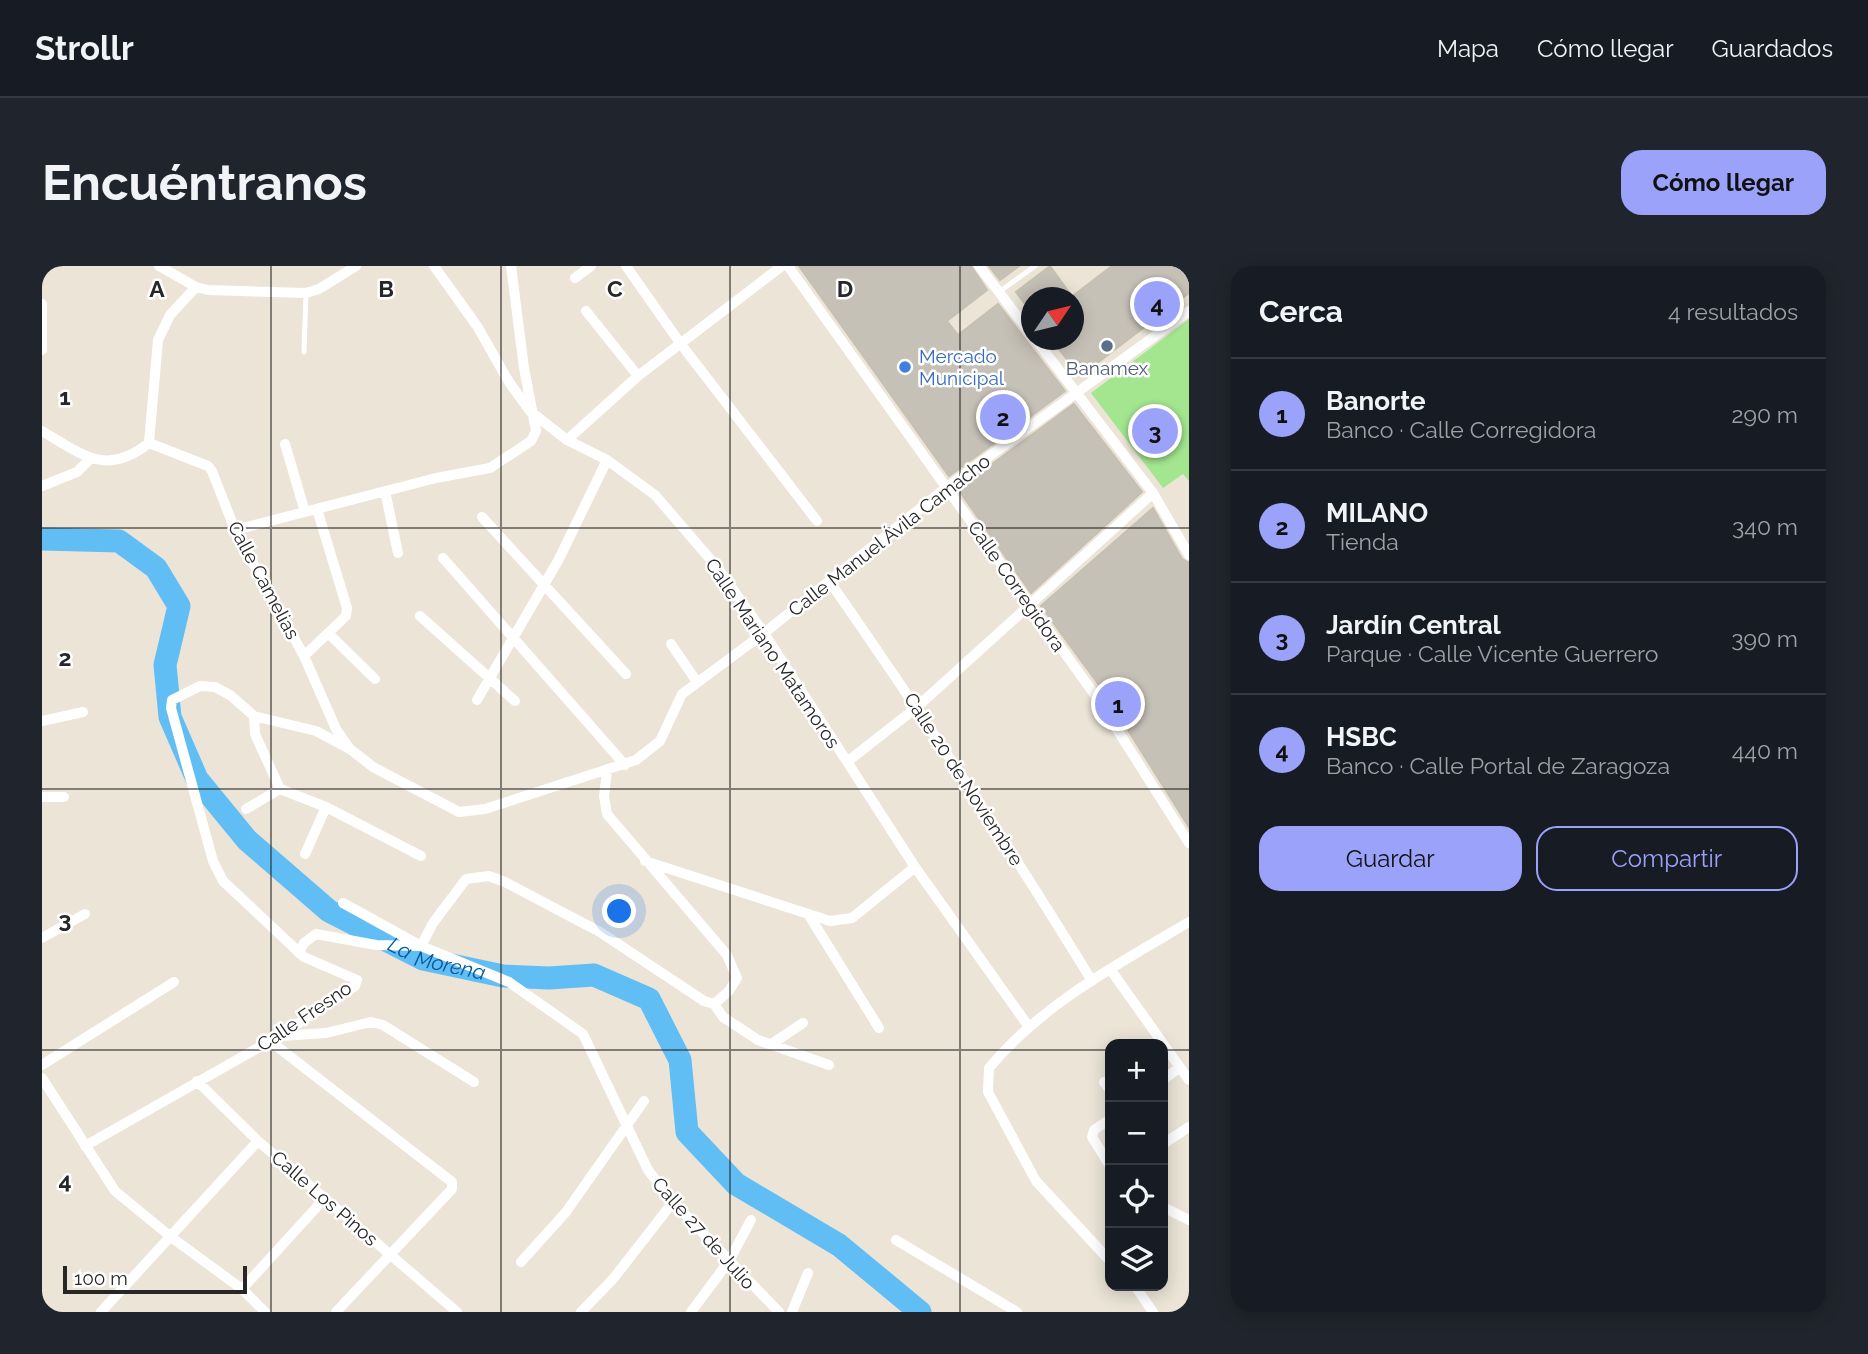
<!DOCTYPE html>
<html lang="es">
<head>
<meta charset="utf-8">
<style>
	:root { --surface:#171b24; --page:#20242c; --text:#f1f3f6; --muted:#9ea1a6; --line:#363941; --accent:#9aa2fa }
	body { margin:0; font-family:Raleway,sans-serif; background:var(--page); color:var(--text) }
	.controls { position:absolute; right:21px; bottom:21px; display:grid; overflow:hidden; border-radius:14px; box-shadow:0 4px 18px #0003 }
	.controls button { width:63px; height:63px; display:grid; place-items:center; padding:0; border:0; border-bottom:2px solid var(--line); background:var(--surface); color:var(--text); font:35px sans-serif }
	.compass { position:absolute; left:979px; top:21px; width:63px; height:63px; border-radius:50%; background:var(--surface); box-shadow:0 4px 18px #0003; rotate:55deg }
	.scale { position:absolute; left:21px; bottom:18px; width:184px; box-sizing:border-box; padding-left:7px; border:4px solid #272727; border-top:0; font-size:19px; line-height:24px; white-space:nowrap; color:#272727; -webkit-text-stroke:5px #fff; paint-order:stroke }
	.you { position:absolute; left:578px; top:646px; width:24px; height:24px; margin:-18px; border:5px solid #fff; border-radius:50%; background:#1a73e8; box-shadow:0 0 0 10px #1a73e833 }
	.badge { display:grid; place-items:center; width:46px; height:46px; border-radius:50%; background:var(--accent); color:#111; font-size:23px; font-weight:700 }
	.pin { position:absolute; translate:-50% -50%; border:4px solid #fff; box-shadow:0 2px 7px #0006 }
	.list { margin:0; padding:0; list-style:none }
	h2 { display:flex; justify-content:space-between; align-items:center; height:91px; margin:0; padding:0 28px; font-size:30px }
	h2 small { font-size:23px; font-weight:400; color:var(--muted) }
	.list li { display:grid; grid-template-columns:46px 1fr auto; gap:21px; align-items:center; box-sizing:border-box; height:112px; padding:0 28px; border-top:2px solid var(--line) }
	.list b { display:block; font-size:26px; white-space:nowrap }
	.list p { margin:0; font-size:23px; white-space:nowrap; color:var(--muted) }
	.list em { font-size:23px; font-style:normal; color:var(--muted) }
	.actions { display:flex; gap:14px; padding:21px 28px }
	.actions a { flex:1; padding:16px 0; border:2px solid var(--accent); border-radius:21px; text-align:center; font-size:24px; color:var(--accent) }
	.actions .main { background:var(--accent); color:#111 }
	.icon { flex:none; width:38px; height:38px; fill:none; stroke:currentColor; stroke-width:2; stroke-linecap:round; stroke-linejoin:round }
	.map { position:relative; flex:none; width:1147px; height:1046px; overflow:hidden; border-radius:21px }
	header { display:flex; align-items:center; gap:42px; box-sizing:border-box; height:98px; padding:0 35px; background:var(--surface); border-bottom:2px solid var(--line) }
	header strong { font-size:33px }
	nav { display:flex; gap:38px; margin-inline-start:auto; font-size:24px }
	.intro { display:flex; align-items:center; justify-content:space-between; box-sizing:border-box; height:168px; padding:0 42px }
	h1 { margin:0; font-size:49px }
	.button { padding:18px 32px; border-radius:21px; background:var(--accent); color:#111; font-size:24px; font-weight:700 }
	main { display:flex; gap:42px; padding:0 42px }
	aside { flex:1; background:var(--surface); border-radius:21px; box-shadow:0 4px 18px #0003 }
	.map>svg:first-child { display:block }
	.green { fill:#a3e68f }
	.lines { fill:none; stroke-linecap:round; stroke-linejoin:round }
	.river { stroke:#61bef5; stroke-width:23 }
	.building { fill:#c6c1b7; stroke:#c6c0b1; stroke-width:2 }
	.lane { stroke:#fff; stroke-width:5 }
	.street { stroke:#fff; stroke-width:10 }
	.grid { fill:none; stroke:#272727; stroke-width:2; stroke-opacity:0.55 }
	.service-dot { fill:#5c6f8a; stroke:#fff; stroke-width:2.5 }
	.shop-dot { fill:#3f7fe0; stroke:#fff; stroke-width:2.5 }
	.labels { text-anchor:middle; dominant-baseline:central; stroke-width:5; stroke-linejoin:round; paint-order:stroke }
	.shop-label { font-size:19px; fill:#366cbe; stroke:#fff; text-anchor:start }
	.service-label { font-size:19px; fill:#4e5e75; stroke:#fff }
	.street-label { font-size:19px; fill:#272727; stroke:#fff }
	.water-label { font-size:21px; font-style:italic; fill:#05589c; stroke:#fff }
	.grid-label { font-size:23px; text-anchor:middle; font-weight:bold; fill:#272727; stroke:#fff; stroke-width:5; stroke-linejoin:round; paint-order:stroke }
</style>
</head>
<body>
<header>
<strong>Strollr</strong>
<nav><a>Mapa</a><a>Cómo llegar</a><a>Guardados</a></nav>
</header>
<div class="intro"><h1>Encuéntranos</h1><a class="button">Cómo llegar</a></div>
<main>
<div class="map">
<svg width="1147" height="1046" viewBox="0 0 1147 1046">
	<rect width="100%" height="100%" fill="#ebe4d7"/>
	<path class="green" d="M1147,53V215L1141,208L1121,222L1049,127Z"/>
	<g class="lines">
		<path class="river" id="s1" d="M0,273L77,275L114,302L137,340L123,399L128,451L155,513L205,574L287,645L381,693L461,710L507,712L552,709L607,733L638,794L645,866L694,918L797,979L878,1046"/>
	</g>
	<path class="building" d="M757,0H929L945,24L905,55L916,69L956,38L1023,125L907,210Z
		M947,0H977L958,14Z
		M1008,0L1031,32H990V47L974,26Z
		M1070,0H1147V27L1038,110L1010,74H1032V29Z
		M1032,138L1100,226L989,327L916,223Z
		M1111,242L1140,293L1147,297V561L1062,426L999,340Z"/>
	<g class="lines">
		<path class="lane" d="M957,26L993,0
			M262,86L264,27"/>
		<path class="street" d="M117,0L154,21L166,24L264,27L277,23L314,0
			M392,0L435,60L467,116L488,145L525,174L565,194L613,229L675,301L722,367L873,601L987,761
			M584,0L638,77L775,255
			M746,0L1055,432L1147,577
			M937,0L989,68
			M533,12L549,0
			M0,38V84
			M544,45L596,110
			M994,74L1111,227L1147,289
			M0,165C41,189 64,211 107,177L116,74L128,49L154,21
			M525,174L596,110L740,0
			M107,177L166,200L170,205L193,264L262,390L294,463L308,483L331,501L417,546L443,543L594,494L618,475L640,428L722,367L905,221L1147,45
			M243,178L263,246
			M0,220L35,206L48,193
			M343,225L356,287
			M440,251L584,408
			M193,264L394,212L448,202L489,175L494,165L482,102L469,0
			M401,292L583,499
			M788,316C879,447 967,579 1050,715
			M378,350L473,435
			M286,367L333,413
			M629,378L655,416
			M262,390L304,350L305,342L275,243
			M435,434L517,293L565,194
			M212,450L213,468L238,523L284,541L379,590
			M0,455L41,446
			M805,496L875,441L1111,227
			M565,505L562,530L565,548L685,689L695,712L687,725L672,738
			M0,531H22
			M204,543L238,523
			M263,588L284,541
			M603,595L788,655L810,652L873,601
			M301,637L379,680L391,657L424,613L447,610L463,616L558,666L662,735L672,738L681,751L716,774L787,799
			M768,651L837,762
			M0,672L43,648
			M257,687L262,677L274,668L334,679L379,680L467,716L541,768L606,904L631,936L737,1046
			M1068,703L1147,814
			M239,770L284,767L329,756L341,759L432,816
			M228,775L410,916V923L294,1046
			M731,777L761,757
			M0,799L132,716
			M0,812L73,925L129,971L200,1023L223,1046
			M1121,814L1138,801
			M155,815L216,875L415,1046
			M1062,816L1068,824
			M1068,853L1052,864L1050,871L1068,900
			M1121,878L1147,861
			M43,880L237,770L313,720L315,714L262,691L181,615L171,595L129,442L130,434L158,420L173,421L188,429L212,450L274,465L308,483
			M1121,941L1147,954
			M854,974L975,1046
			M1068,995L994,915L946,826L947,802C1000,738 1076,698 1147,656
			M479,996L524,946L602,835
			M1093,1020L1111,1046
			M200,1023L283,932
			M59,1046L216,875
			M539,1046L571,1013L631,936
			M649,1046L687,995L709,954
			M750,1046L766,1007"/>
	</g>
	<path class="grid" d="M229,0V1046M459,0V1046M688,0V1046M918,0V1046M0,262H1147M0,523H1147M0,784H1068M1121,784H1147"/>
	<circle class="service-dot" cx="1065" cy="80" r="7"/>
	<circle class="shop-dot" cx="863" cy="101" r="7"/>
	<g class="labels">
		<g class="shop-label">
			<text x="877" y="90">Mercado<tspan x="877" dy="22">Municipal</tspan></text>
		</g>
		<g class="service-label">
			<text x="1065" y="102">Banamex</text>
		</g>
		<g class="street-label">
			<text transform="translate(847 269) rotate(-38)">Calle Manuel Ávila Camacho</text>
			<text transform="translate(222 314) rotate(62)">Calle Camelias</text>
			<text transform="translate(975 320) rotate(55)">Calle Corregidora</text>
			<text transform="translate(731 387) rotate(56)">Calle Mariano Matamoros</text>
			<text transform="translate(922 513) rotate(57)">Calle 20 de Noviembre</text>
			<text transform="translate(262 750) rotate(-34)">Calle Fresno</text>
			<text transform="translate(283 932) rotate(41)">Calle Los Pinos</text>
			<text transform="translate(662 967) rotate(48)">Calle 27 de Julio</text>
		</g>
		<g class="water-label">
			<text stroke="none"><textPath href="#s1" startOffset="654">La Morena</textPath></text>
		</g>
	</g>
	<g class="grid-label">
		<text x="115" y="31">A</text>
		<text x="344" y="31">B</text>
		<text x="573" y="31">C</text>
		<text x="803" y="31">D</text>
		<text x="23" y="139">1</text>
		<text x="23" y="400">2</text>
		<text x="23" y="662">3</text>
		<text x="23" y="923">4</text>
	</g>
</svg>
<div class="controls">
<button>+</button>
<button>−</button>
<button><svg class="icon" aria-label="locate" viewBox="0 0 24 24"><circle cx="12" cy="12" r="6"/><path d="M12 2v4M12 18v4M2 12h4M18 12h4"/></svg></button>
<button><svg class="icon" aria-label="layers" viewBox="0 0 24 24"><path d="M12 4l9 5-9 5-9-5zM3 14l9 5 9-5"/></svg></button>
</div>
<svg class="compass" viewBox="-18 -18 36 36"><path d="M0-13l5 13h-10z" fill="#e53935"/><path d="M0 13l5-13h-10z" fill="#9ea1a6"/></svg>
<div class="scale">100 m</div>
<div class="you"></div>
<div class="pin badge" style="left:1076px;top:438px">1</div>
<div class="pin badge" style="left:961px;top:151px">2</div>
<div class="pin badge" style="left:1113px;top:165px">3</div>
<div class="pin badge" style="left:1115px;top:38px">4</div>
</div>
<aside>
<h2>Cerca<small>4 resultados</small></h2>
<ul class="list">
<li><span class="badge">1</span><div><b>Banorte</b><p>Banco · Calle Corregidora</p></div><em>290 m</em></li>
<li><span class="badge">2</span><div><b>MILANO</b><p>Tienda</p></div><em>340 m</em></li>
<li><span class="badge">3</span><div><b>Jardín Central</b><p>Parque · Calle Vicente Guerrero</p></div><em>390 m</em></li>
<li><span class="badge">4</span><div><b>HSBC</b><p>Banco · Calle Portal de Zaragoza</p></div><em>440 m</em></li>
</ul>
<div class="actions"><a class="main">Guardar</a><a>Compartir</a></div>
</aside>
</main>
</body>
</html>
